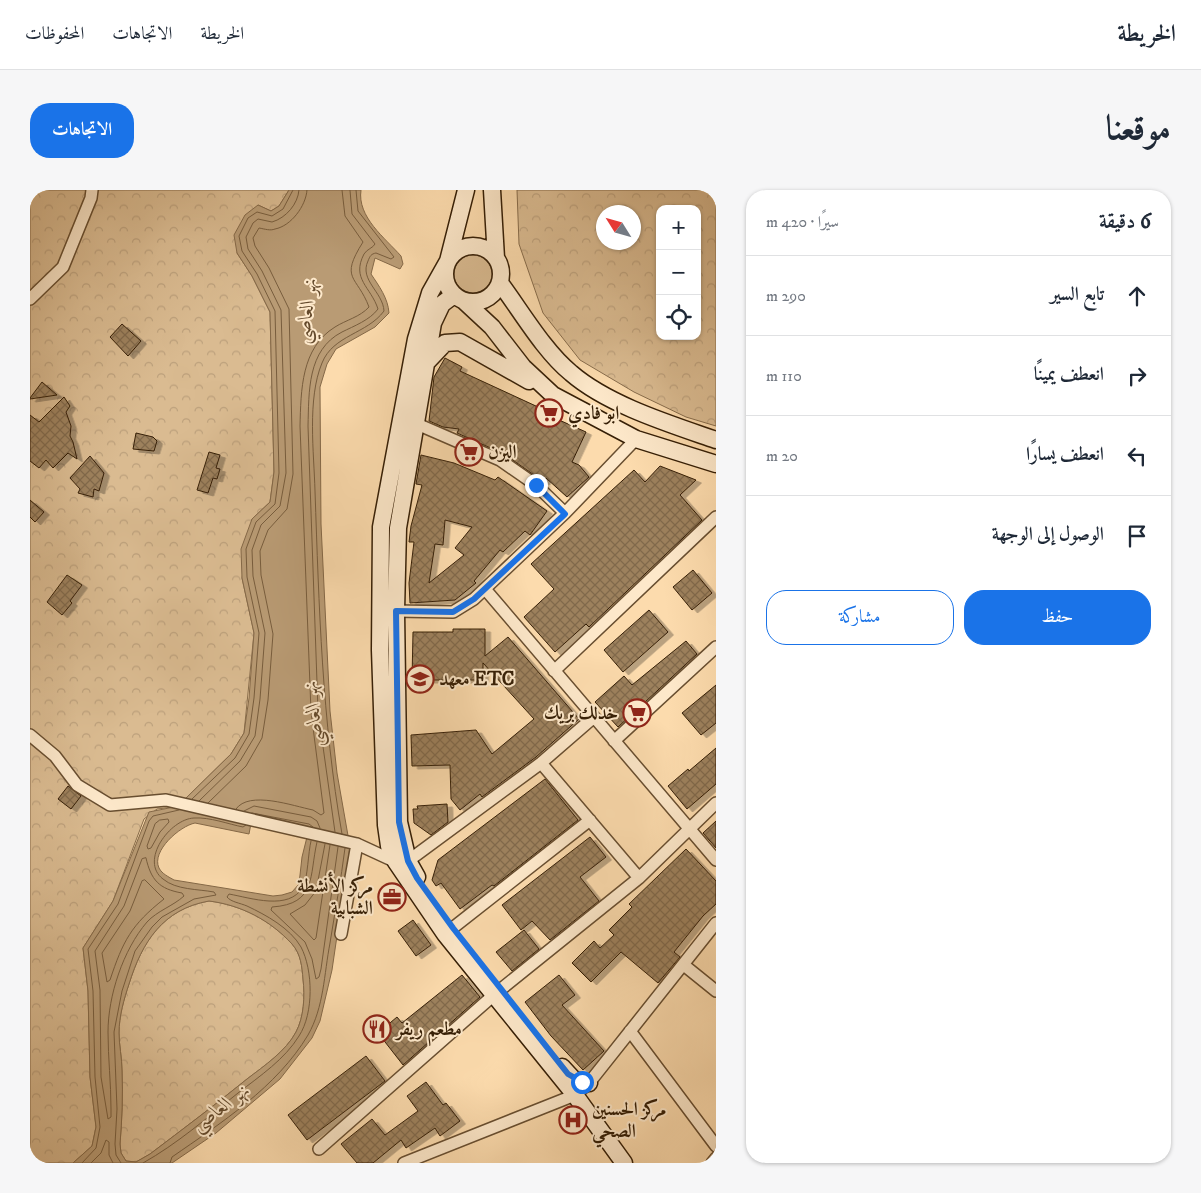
<!DOCTYPE html>
<html lang="ar">
<head>
<meta charset="utf-8">
<style>
	:root { --surface:#fff; --page:#f6f6f7; --text:#1f2937; --muted:#747a83; --line:#e0e1e3; --accent:#1a73e8 }
	body { margin:0; font-family:"IM FELL DW Pica",Amiri,serif; background:var(--page); color:var(--text); direction:rtl }
	.controls { position:absolute; right:15px; top:15px; display:grid; overflow:hidden; border-radius:10px; box-shadow:0 1px 4px #0004 }
	.controls button { width:45px; height:45px; display:grid; place-items:center; padding:0; border:0; border-bottom:1px solid var(--line); background:var(--surface); color:var(--text); font:25px sans-serif }
	.compass { position:absolute; left:566px; top:15px; width:45px; height:45px; border-radius:50%; background:var(--surface); box-shadow:0 1px 4px #0004; rotate:307deg }
	.stop { position:absolute; width:15px; height:15px; margin:-11px; border:4px solid #1a73e8; border-radius:50%; background:#fff }
	.stop.end { background:#1a73e8; border-color:#fff; box-shadow:0 1px 5px #0008 }
	.list { margin:0; padding:0; list-style:none }
	h2 { display:flex; justify-content:space-between; align-items:center; height:65px; margin:0; padding:0 20px; font-size:21px }
	h2 small { font-size:16px; font-weight:400; color:var(--muted) }
	.list li { display:grid; grid-template-columns:32px 1fr auto; gap:15px; align-items:center; box-sizing:border-box; height:80px; padding:0 20px; border-top:1px solid var(--line) }
	.list b { display:block; font-size:19px; white-space:nowrap }
	.list em { font-size:16px; font-style:normal; color:var(--muted) }
	.actions { display:flex; gap:10px; padding:15px 20px }
	.actions a { flex:1; padding:11px 0; border:1px solid var(--accent); border-radius:20px; text-align:center; font-size:18px; color:var(--accent) }
	.actions .main { background:var(--accent); color:#fff }
	.icon { flex:none; width:28px; height:28px; fill:none; stroke:currentColor; stroke-width:2; stroke-linecap:round; stroke-linejoin:round }
	.map { position:relative; flex:none; width:686px; height:973px; overflow:hidden; direction:ltr; border-radius:20px }
	header { display:flex; align-items:center; gap:30px; box-sizing:border-box; height:70px; padding:0 25px; background:var(--surface); border-bottom:1px solid var(--line) }
	header strong { font-size:24px }
	nav { display:flex; gap:28px; margin-inline-start:auto; font-size:18px }
	.intro { display:flex; align-items:center; justify-content:space-between; box-sizing:border-box; height:120px; padding:0 30px }
	h1 { margin:0; font-size:35px }
	.button { padding:12px 22px; border-radius:20px; background:var(--accent); color:#fff; font-size:18px; font-weight:700 }
	main { display:flex; gap:30px; padding:0 30px }
	aside { flex:1; background:var(--surface); border-radius:20px; box-shadow:0 1px 4px #0004 }
	.map>svg:first-child { display:block }
	.green { fill:#dabb91; stroke:#886d4c }
	.forest { fill:url(#forest-crowns); stroke:#886d4c; fill-rule:evenodd }
	.water { fill:#b99b74; stroke:#856948; fill-rule:evenodd }
	.lines { fill:none; stroke-linecap:round; stroke-linejoin:round }
	.shore { stroke:#785d3d; stroke-width:1 }
	.building { fill:url(#building-cross-hatch); stroke:#361f06; fill-rule:evenodd; filter:url(#shadow) }
	.minor-casing { stroke:#684e30; stroke-width:14 }
	.secondary-casing { stroke:#361f06; stroke-width:19 }
	.minor { stroke:#fde8ca; stroke-width:11 }
	.secondary { stroke:#fde8ca; stroke-width:16 }
	.route { stroke:#1a73e8; stroke-width:6 }
	.labels { text-anchor:middle; dominant-baseline:central; stroke-width:4; stroke-linejoin:round; paint-order:stroke }
	.poi-label { font-size:19px; font-weight:bold; fill:#361f06; stroke:#fde8ca; text-anchor:start }
	.water-label { font-size:20px; font-style:italic; fill:#644a2c; stroke:#fde8ca }
</style>
</head>
<body>
<header>
<strong>الخريطة</strong>
<nav><a>الخريطة</a><a>الاتجاهات</a><a>المحفوظات</a></nav>
</header>
<div class="intro"><h1>موقعنا</h1><a class="button">الاتجاهات</a></div>
<main>
<aside>
<h2>6 دقيقة<small>سيرًا · 420 m</small></h2>
<ul class="list">
<li><svg class="icon" aria-label="ahead" viewBox="0 0 24 24"><path d="M12 20V5M6 11l6-6 6 6"/></svg><div><b>تابع السير</b></div><em>290 m</em></li>
<li><svg class="icon" aria-label="right" viewBox="0 0 24 24"><path d="M7 20v-9h11M14 6l5 5-5 5"/></svg><div><b>انعطف يمينًا</b></div><em>110 m</em></li>
<li><svg class="icon" aria-label="left" viewBox="0 0 24 24"><path d="M17 20v-9H6M10 6l-5 5 5 5"/></svg><div><b>انعطف يسارًا</b></div><em>20 m</em></li>
<li><svg class="icon" aria-label="arrive" viewBox="0 0 24 24"><path d="M6 21V4h12l-3 4 3 4H6"/></svg><div><b>الوصول إلى الوجهة</b></div></li>
</ul>
<div class="actions"><a class="main">حفظ</a><a>مشاركة</a></div>
</aside>
<div class="map">
<svg width="686" height="973" viewBox="0 0 686 973">
	<defs>
		<pattern id="forest-crowns" width="20" height="18" patternUnits="userSpaceOnUse" patternTransform="scale(1.25)"><rect width="20" height="18" fill="#dabb91"/><path d="M2 6a3 3 0 1 1 6 0M12 15a3 3 0 1 1 6 0" fill="none" stroke="#bca07c"/></pattern>
		<pattern id="building-cross-hatch" width="8" height="8" patternUnits="userSpaceOnUse" patternTransform="scale(1.25)"><rect width="8" height="8" fill="#9d815d"/><path d="M0 0l8 8M0 8l8-8" fill="none" stroke="#81694b"/></pattern>
		<filter id="shadow"><feDropShadow dx="5.5" dy="3" stdDeviation="0" flood-color="#0004"/></filter>
	</defs>
	<rect width="100%" height="100%" fill="#fcdbad"/>
	<filter id="stains"><feTurbulence type="fractalNoise" baseFrequency=".004" numOctaves="4"/><feColorMatrix values="0 0 0 0 .2 0 0 0 0 .09 0 0 0 0 .02 0 0 0 .5 -.17"/></filter>
	<radialGradient id="worn" r=".72"><stop offset=".6" stop-color="#630" stop-opacity="0"/><stop offset="1" stop-color="#630" stop-opacity=".3"/></radialGradient>
	<path class="green" d="M424 84a19 19 0 1 1 38 0a19 19 0 1 1-38 0Z"/>
	<path class="forest" d="M0,0H259L249,16L241,21L228,15L207,63L222,86L240,122L244,282L240,312L222,329L212,388L224,443L214,543L201,564L152,612L144,617L127,619L114,629L83,711L53,758L58,801L60,887L66,937L62,956L43,973H0Z
		M487,0H686V236L656,227L604,202L550,170L513,123L489,54ZM630,19H667V146H630ZM574,22H604V52H574Z
		M179,711C211,715 240,730 262,754C271,764 272,777 273,789C275,806 274,827 266,842C256,861 234,876 217,889C185,915 153,939 120,964L106,972L96,971L91,963L90,954C92,929 93,905 92,881C92,868 89,855 89,843C89,826 94,809 99,794C112,752 133,719 179,711Z"/>
	<path class="water" d="M259,0H331C327,27 355,48 371,66L373,74L370,79L345,68L341,84C349,96 358,108 359,123L345,137L306,159L297,174L290,197L291,334L300,521L307,583L320,657L302,780L290,831L282,848L250,889L186,943L142,973H43L62,956L66,937L60,887L58,801L53,758L83,711L119,622L144,617L152,612L201,564L214,543L219,508L224,443L212,388L211,359L222,329L240,312L244,282L240,122L222,86L207,63L204,45L215,25L228,15L241,21L249,16ZM222,628L279,639L272,667L269,694L262,702L252,705L243,706L144,690C139,687 132,684 129,678C121,661 150,636 165,633L219,644ZM179,711C211,715 240,730 262,754C271,764 272,777 273,789C275,806 274,827 266,842C256,861 234,876 217,889C185,915 153,939 120,964L106,972L96,971L91,963L90,954C92,930 93,905 92,881C92,868 89,855 89,843C89,826 94,809 99,794C112,752 133,719 179,711Z"/>
	<g class="lines">
		<path class="shore" d="M162,609L205,568L219,544L224,508L229,443L217,387L216,359L226,332L245,314L249,283L245,121L227,84L212,61L209,46L218,28L227,22L242,26L253,19L263,0
			M169,611L210,571L225,546L230,509L235,443L223,386L222,360L231,335L250,316L256,283L251,120L232,81L218,59L216,47L223,33L228,29L242,32C256,28 268,14 269,0
			M178,613L216,576L232,548L238,510L243,444L231,385L230,361L238,340L257,319L263,284L259,119L239,78L225,56L223,48L229,38C235,39 240,41 245,39C261,36 276,16 277,0
			M206,619C219,600 263,616 283,620L291,625L294,623L281,522L270,236C271,200 271,158 305,137C316,130 330,127 339,117C327,85 309,90 333,52L315,26L312,0
			M214,621L224,616L281,627L287,631L290,638
			M222,623L279,634L283,637
			M130,630L138,629L139,632L130,642L121,658L118,659L117,656L125,634Z
			M305,642L288,521L278,236C279,202 277,160 312,142C324,136 340,130 348,119C341,97 321,89 334,64C337,59 343,58 345,54L322,24L320,0
			M312,644C292,530 289,416 285,301C284,263 277,209 292,173C303,145 337,144 354,121C353,102 329,90 338,71C340,66 341,64 346,63L361,69L364,67L328,21L326,0
			M287,652C279,686 287,714 242,717L241,720L275,752L282,769L286,789L289,787L291,779L308,657
			M295,654L286,701L275,715L260,724L284,750L286,748L300,655
			M116,668C121,690 129,699 152,703L154,706C143,716 127,721 117,732C93,760 78,806 78,842C78,868 81,893 81,919V927L78,929L71,887L70,800L65,761L94,716L112,669Z
			M115,690L134,709C101,735 93,751 80,790L77,792L72,763L100,721L112,691Z
			M52,973L66,958L70,937L65,887L63,801L58,759L88,714L119,631L123,626L149,620
			M61,973L71,963L76,950L79,952V965L83,973
			M91,973L86,965L85,954L87,919L84,842L92,801L105,761L122,737L132,727L164,709L186,705L184,702C168,699 146,700 133,689C109,671 140,629 164,628C180,627 198,634 213,637L216,635
			M113,973C147,954 178,927 208,903C230,886 255,869 269,846C284,823 283,780 271,757C260,738 236,725 217,716C210,713 201,712 197,707L199,704C221,708 259,721 273,697C278,687 278,663 281,651
			M140,973L142,967C191,933 247,897 278,845C294,817 294,784 300,753C305,721 311,690 315,658"/>
	</g>
	<path class="building" d="M92,134L111,151L98,166L80,147Z
		M415,168L432,177L430,181L521,223L520,226L556,242L542,272L549,275L559,287L537,307L516,288L514,292L474,264L427,243L429,239L413,237L399,231L404,187Z
		M12,192L27,205L0,209V208Z
		M34,207L40,216L36,222L41,236L40,246L43,252L47,269L38,263L23,278L16,270L9,278L0,271V225L9,232Z
		M106,243L123,247L127,251L124,261L103,259Z
		M179,262L190,265L186,278L190,279L187,289L183,288L178,303L167,300Z
		M391,265L424,273L465,290L468,287L517,321L500,345L495,341L473,362L470,360L444,391L446,393L425,410L380,413L379,393L384,352H379L381,336L392,295L386,294ZM415,330L442,337L425,358L434,365L399,393L405,354L413,355Z
		M60,266L74,283L69,301L64,299L63,307L48,303L50,299L40,288Z
		M630,276L666,290L650,305L672,330L559,437L556,434L525,462L494,427L524,399L501,374L604,280L615,292Z
		M0,310L14,322L5,332L0,327Z
		M663,380L682,403L662,420L643,397Z
		M37,385L52,395L40,411L42,413L32,425L17,412Z
		M619,420L638,442L593,482L574,460Z
		M423,439H455V466L478,447L549,529L506,567L452,607L450,604L430,620L421,609L420,575L382,576L381,545L446,540L462,564L504,529L453,473V490H382L383,442H423Z
		M656,451L667,464L588,537L565,512L594,486L602,495Z
		M686,495V533L671,545L652,523Z
		M686,558V594L657,619L638,596L658,579L659,581Z
		M515,589L548,630L464,696L462,695L430,719L411,693L406,696L402,690L408,670Z
		M38,596L51,606L41,619L28,609Z
		M417,614L418,632L401,645L384,633L383,619H388L387,616Z
		M686,631V658L673,643Z
		M560,647L576,667L550,687L569,711L520,750L502,731L491,740L472,715Z
		M656,659L686,691V714L673,726L644,762L650,767L628,793L591,762L561,792L542,773L564,751L570,758L584,745L579,740L602,717L599,714Z
		M383,730L401,755L386,766L368,741Z
		M494,740L509,759L482,781L466,762Z
		M432,785L450,807L373,875L348,843L367,827L372,833Z
		M529,785L545,805L532,815L574,861L553,880L521,846L495,812Z
		M336,866L355,891L277,950L258,925Z
		M396,892L413,915L416,913L430,931L410,946L405,938L376,958L371,950L343,973H327L311,954L342,929L355,945L388,921L377,906Z"/>
	<g class="lines">
		<g class="minor-casing">
			<path id="minor" d="M0,109L33,77L61,8L62,0
				M387,234L470,270L506,295L535,323
				M455,399L686,670
				M366,421L423,422L444,409L535,323L606,249
				M524,481L686,327
				M0,545L25,566L47,595L80,615L136,610L327,654L366,672L378,671L511,573L564,527
				M584,551L686,457
				M511,573L609,688
				M311,744L327,654
				M415,744L560,630
				M655,776L686,801
				M600,841L686,956
				M289,959L465,804L609,688L686,613
				M374,973L545,905L559,893L686,733
				M682,973L686,968"/>
		</g>
		<g class="secondary-casing">
			<path id="secondary" d="M436,0L418,71L400,103L386,149L351,337L350,460L356,635L359,656L366,672L415,744L545,905L594,973
				M462,0L466,68
				M415 84a28 28 0 1 1 56 0a28 28 0 1 1-56 0Z
				M470,93C491,121 514,161 541,183C578,215 640,234 686,250
				M434,111L462,137L493,177L523,205L606,249L686,274
				M397,172L415,153L430,152L499,191
				M387,687L378,671L369,632L366,421L368,338L403,133L412,114L424,105
				M532,877L544,890L559,893"/>
		</g>
		<use href="#minor" class="minor"/>
		<use href="#secondary" class="secondary"/>
	</g>
	<g class="lines">
		<path class="route" d="M506,295L535,324L444,409L423,422L366,421L369,632L378,671L387,688L423,738L538,884L552,892"/>
	</g>
	<defs>
		<g id="supermarket-ring" transform="scale(1.4375)"><circle r="9.5" fill="#fde8ca" stroke="#8f2418" stroke-width="1.5"/><path d="M-6-5.5h2.5l.6 2H6L4.5 2H-2.5L-4.4-4H-6ZM-1.5 3.2a1.3 1.3 0 1 0 .1 0ZM3 3.2a1.3 1.3 0 1 0 .1 0Z" fill="#8f2418"/></g>
		<g id="university-ring" transform="scale(1.4375)"><circle r="9.5" fill="#fde8ca" stroke="#8f2418" stroke-width="1.5"/><path d="M0-5L7-2L0 1L-7-2ZM-4 1L0 2.5L4 1V4Q0 6-4 4Z" fill="#8f2418"/></g>
		<g id="office-ring" transform="scale(1.4375)"><circle r="9.5" fill="#fde8ca" stroke="#8f2418" stroke-width="1.5"/><path d="M-6-3h4V-5.5h4V-3h4V5H-6ZM-1-4.5V-3h2v-1.5ZM-6 0V1H6V0Z" fill="#8f2418"/></g>
		<g id="restaurant-ring" transform="scale(1.4375)"><circle r="9.5" fill="#fde8ca" stroke="#8f2418" stroke-width="1.5"/><path d="M-5-6h1v4h1v-4h1v4h1v-4h1v5L-1.5 .5V6h-2V.5L-5-1ZM5-6V6H3V1.5H1.5Q1.5-4 5-6Z" fill="#8f2418"/></g>
		<g id="hospital-ring" transform="scale(1.4375)"><circle r="9.5" fill="#fde8ca" stroke="#8f2418" stroke-width="1.5"/><path d="M-5-5h3v3.5h4V-5h3V5h-3V1.5h-4V5h-3Z" fill="#8f2418"/></g>
	</defs>
	<g fill-rule="evenodd">
		<use href="#supermarket-ring" x="519" y="223"/>
		<use href="#supermarket-ring" x="439" y="262"/>
		<use href="#university-ring" x="390" y="489"/>
		<use href="#supermarket-ring" x="607" y="523"/>
		<use href="#office-ring" x="362" y="707"/>
		<use href="#restaurant-ring" x="347" y="839"/>
		<use href="#hospital-ring" x="543" y="930"/>
	</g>
	<g class="labels">
		<g class="poi-label">
			<text x="538" y="223">ابو فادي</text>
			<text x="458" y="262">اليزن</text>
			<text x="409" y="489">معهد ETC</text>
			<text x="588" y="523" text-anchor="end">خدلك بريك</text>
			<text x="343" y="696" text-anchor="end">مركز الأنشطة<tspan x="343" dy="22">الشبابية</tspan></text>
			<text x="366" y="839">مطعم ريفر</text>
			<text x="562" y="919">مركز الحسنين<tspan x="562" dy="22">الصحي</tspan></text>
		</g>
		<g class="water-label">
			<text transform="translate(277 121) rotate(-83)">نهر العاصي</text>
			<text transform="translate(284 524) rotate(-96)">نهر العاصي</text>
			<text transform="translate(191 918) rotate(-37)">نهر العاصي</text>
		</g>
	</g>
	<rect width="100%" height="100%" filter="url(#stains)"/>
	<rect width="100%" height="100%" fill="url(#worn)"/>
</svg>
<div class="controls">
<button>+</button>
<button>−</button>
<button><svg class="icon" aria-label="locate" viewBox="0 0 24 24"><circle cx="12" cy="12" r="6"/><path d="M12 2v4M12 18v4M2 12h4M18 12h4"/></svg></button>
</div>
<svg class="compass" viewBox="-18 -18 36 36"><path d="M0-13l5 13h-10z" fill="#e53935"/><path d="M0 13l5-13h-10z" fill="#747a83"/></svg>
<div class="stop" style="left:552px;top:892px"></div>
<div class="stop end" style="left:506px;top:295px"></div>
</div>
</main>
</body>
</html>
